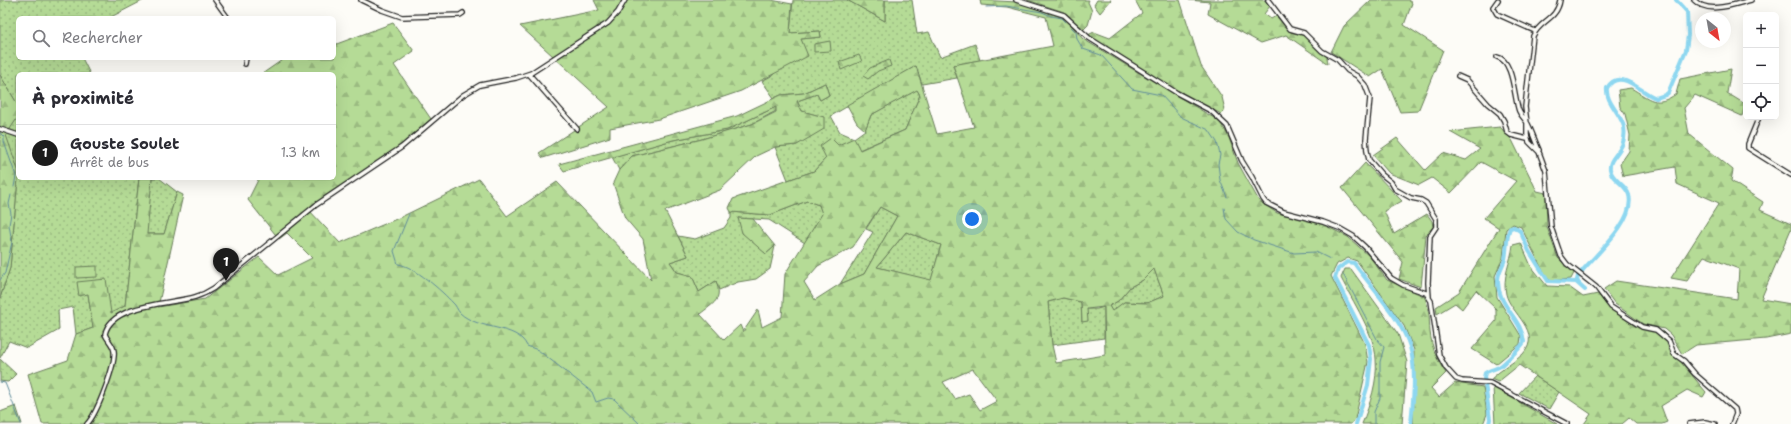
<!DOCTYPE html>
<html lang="fr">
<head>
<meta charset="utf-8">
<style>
	:root { --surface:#fff; --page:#f2f2f3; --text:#2b2b33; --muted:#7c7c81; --line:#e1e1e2; --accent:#1c1c1c }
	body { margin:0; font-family:"Shantell Sans",sans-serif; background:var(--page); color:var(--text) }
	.controls { position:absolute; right:12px; top:12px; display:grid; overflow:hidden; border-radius:6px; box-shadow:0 4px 16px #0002 }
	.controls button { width:36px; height:36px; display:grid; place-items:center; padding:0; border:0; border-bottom:1px solid var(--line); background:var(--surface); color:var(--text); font:20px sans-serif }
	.compass { position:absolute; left:1695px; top:12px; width:36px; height:36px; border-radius:50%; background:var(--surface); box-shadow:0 4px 16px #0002; rotate:149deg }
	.you { position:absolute; left:972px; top:219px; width:14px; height:14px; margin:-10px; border:3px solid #fff; border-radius:50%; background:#1a73e8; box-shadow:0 0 0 6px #1a73e833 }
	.badge { display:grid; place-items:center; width:26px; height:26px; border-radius:50%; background:var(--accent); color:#fff; font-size:13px; font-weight:700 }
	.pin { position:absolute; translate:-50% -33px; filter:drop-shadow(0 1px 2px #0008) }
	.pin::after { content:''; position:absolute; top:21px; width:14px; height:12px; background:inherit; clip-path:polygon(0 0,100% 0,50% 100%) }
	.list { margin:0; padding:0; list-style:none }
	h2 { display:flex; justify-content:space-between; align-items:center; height:52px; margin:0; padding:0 16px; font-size:17px }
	h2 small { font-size:13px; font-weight:400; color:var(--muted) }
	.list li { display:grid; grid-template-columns:26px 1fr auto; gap:12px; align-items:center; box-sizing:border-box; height:56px; padding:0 16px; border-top:1px solid var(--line) }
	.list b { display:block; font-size:15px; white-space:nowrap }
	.list p { margin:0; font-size:13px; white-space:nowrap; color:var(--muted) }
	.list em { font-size:13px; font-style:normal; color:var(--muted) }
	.icon { flex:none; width:22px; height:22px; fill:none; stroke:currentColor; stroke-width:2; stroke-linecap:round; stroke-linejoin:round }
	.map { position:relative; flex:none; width:1791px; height:424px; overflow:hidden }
	.search { position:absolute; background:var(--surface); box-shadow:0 4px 16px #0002; left:16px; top:16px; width:320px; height:44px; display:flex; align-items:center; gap:10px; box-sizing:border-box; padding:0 14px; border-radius:6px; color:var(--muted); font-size:15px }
	.panel { position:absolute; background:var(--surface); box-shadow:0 4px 16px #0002; left:16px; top:72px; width:320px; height:108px; border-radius:6px }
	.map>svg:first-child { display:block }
	.grass { fill:url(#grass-dots); stroke:#687c59 }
	.forest { fill:url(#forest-firs); stroke:#687c59; fill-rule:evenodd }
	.garden { fill:#b5db96; stroke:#687c59 }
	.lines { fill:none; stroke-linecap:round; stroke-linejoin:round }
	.stream { stroke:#608c9b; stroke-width:1 }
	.canal { stroke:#8ed7f0; stroke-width:4 }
	.street-casing { stroke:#1c1c1c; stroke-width:6 }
	.street { stroke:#fdfcf7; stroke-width:3.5 }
</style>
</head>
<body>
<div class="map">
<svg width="1791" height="424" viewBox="0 0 1791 424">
	<defs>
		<pattern id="grass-dots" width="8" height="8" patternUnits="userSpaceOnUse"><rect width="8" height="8" fill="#b5db96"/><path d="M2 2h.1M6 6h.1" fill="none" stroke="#9bbb81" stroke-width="1.8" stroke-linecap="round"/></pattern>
		<pattern id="forest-firs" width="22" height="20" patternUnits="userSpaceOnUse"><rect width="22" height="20" fill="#b5db96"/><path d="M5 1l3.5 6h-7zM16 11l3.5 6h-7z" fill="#9bbb81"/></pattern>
	</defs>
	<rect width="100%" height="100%" fill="#fdfcf7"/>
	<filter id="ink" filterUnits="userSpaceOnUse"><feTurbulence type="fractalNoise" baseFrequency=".025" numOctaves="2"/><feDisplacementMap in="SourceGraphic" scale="8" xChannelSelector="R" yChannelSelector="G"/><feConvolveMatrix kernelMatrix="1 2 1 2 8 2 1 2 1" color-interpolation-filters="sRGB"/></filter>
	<g filter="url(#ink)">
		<path class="grass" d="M0,0H144L109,18H18V58H82L90,74H18V105L0,75Z
			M793,0H847L885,21V0H912L917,34L929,32L940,57L975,44L980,60L953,65L957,78L922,84L916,66L831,116L840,132L854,138L865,130L871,115L917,89L920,95L905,130L859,150L826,158L814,171L788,180L775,147L797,145L823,117L802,111L797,101L817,94L820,100L829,95L825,83L804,93L781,95L774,98L762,81L773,75L801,39L821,37L820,31L790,33Z
			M776,107V111L752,124L702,139L632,156L619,170L612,157L673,140L727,130Z
			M18,117V170L5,134Z
			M18,178H139L125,306L111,313L88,294L93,328L76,334L73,307L58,310L59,330L27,348L9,341L0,358V298L10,268Z
			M152,178H159L177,192L164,234H146Z
			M807,201L819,205L823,214L805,243L769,220L738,218L766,254L775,246L770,269L756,279L738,282L719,290L716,281L699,292L692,276L677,272L670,262L688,256L678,236L695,239L724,228L731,218V212L770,215Z
			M880,207L897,216L864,274L840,284L873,232L866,229Z
			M906,232L941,245L931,281L877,267Z
			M1154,269L1164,296L1147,303L1124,302L1112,312L1109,306L1118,301L1130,287L1143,280Z
			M1063,298L1081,302L1082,322L1087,309H1097L1104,307V338L1052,345L1048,302Z
			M0,359L16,374L8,382L0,381Z
			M1535,376L1559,392L1549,409L1519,393Z"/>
		<path class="forest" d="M594,0H771L792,4L790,33L820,31L821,37L801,39L808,56L741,91L659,119L610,128V137L543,158L539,153L609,107L520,26L599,10Z
			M847,0H885V21Z
			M980,0L1017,2L1055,15L1066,19L1083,39L1219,121L1228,135L1238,163L1259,201L1277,213L1320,223L1348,237L1369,256L1387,280L1424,296C1430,308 1429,320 1430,332C1432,348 1437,361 1446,373L1431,388L1439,397L1455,383L1483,387L1487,414L1483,424H1413L1414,350L1404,326L1357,261L1348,258L1337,264L1331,276L1365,344L1368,362L1355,419L1351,424H42L28,374L68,360L76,334L93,328L88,294L79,296L77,282L106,279L111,313L125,306L139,178H152L147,234H164L177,192L183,195L158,307L205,299L259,257L278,275L312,258L287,233L279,239L248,200L259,178H334V74H262L285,58H334V45L393,23L414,51L394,65L431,119L400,146L308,209L340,243L401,217L479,179L507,216L557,182L651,280L643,239L625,218L613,183L619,170L632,156L702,139L752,124L776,112V107L727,130L673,140L564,171L559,164L737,116L781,95L804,93L825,83L829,95L820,100L817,94L797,101L802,111L824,117V129L797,145L775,147L756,156L720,190L665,211L688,256L670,262L677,272L692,276L699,292L716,281C723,301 713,303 700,314L724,340L740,325L743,332L758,310L762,327L782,317L785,274L822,214L819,205L807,201L770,215L731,212L729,208L733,199L814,171L826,158L820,146L831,138L838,145L854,138L860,150L905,130L920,95L917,90L871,115L865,130L857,123L847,105L916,66L937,134L974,127L953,65L1053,46L1046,17L1007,7L981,5ZM880,207L897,216L864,274L840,284L815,300L804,282L818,266L853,247ZM906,232L941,245L931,280L877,267ZM1154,269L1164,296L1147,303L1124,302L1112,311L1109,306L1118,301L1130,287L1143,280ZM1063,298L1081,302L1082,322L1088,321L1087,309L1104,307L1105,355L1056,363L1052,345L1048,302ZM973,369L997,401L980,410L969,394L955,399L943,382Z
			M1027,0H1089L1088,2L1092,11L1088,25L1083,30L1064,12Z
			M1097,0H1111L1100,13L1094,5Z
			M1135,0H1180L1201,66L1222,97L1225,110L1221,114L1169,86L1088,35L1094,32L1110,38L1142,13Z
			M1189,0H1265L1270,6L1264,14L1271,19L1276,16L1291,32L1303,35L1327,57L1328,64L1286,35L1261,43L1208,14L1210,2Z
			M1371,0H1408L1412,3L1404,25L1443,50L1418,111L1400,112L1382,69L1370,77L1331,52L1344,26Z
			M830,41L831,51L814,52V44Z
			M859,55L862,61L841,70L839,62Z
			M889,60L891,66L878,71L868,79L863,76L870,68Z
			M1731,69L1727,93L1745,104L1742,116L1695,95L1684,108L1689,134L1733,170L1731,181L1763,202L1760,210L1791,224V229L1761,299L1791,304V334L1766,339L1696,345L1682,354L1671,335L1664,329L1643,324L1615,304L1604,289L1616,281L1737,299L1739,269L1704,256L1687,281L1671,278L1719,203L1677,184L1675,167L1623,176L1620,164L1629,151L1630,135L1625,114L1620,107L1618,90L1631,88C1650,99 1656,108 1676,94L1680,79Z
			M0,75L18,105V117L6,135L18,170V178L10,268L0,298Z
			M1500,127L1512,140L1537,191L1546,193L1547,227L1558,258L1574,273L1571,279L1551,281L1546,277L1521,227L1513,224L1506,229L1503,258L1495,276L1497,297L1521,336L1520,344L1496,364L1472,349L1496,321V309L1476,290L1462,309L1455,303L1437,314L1436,307L1459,292L1499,228L1484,218L1516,181L1481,162L1451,193L1432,178L1419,185L1389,173L1373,155L1397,138L1425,170L1443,153L1466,160L1480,149L1450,132Z
			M1365,163L1402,201L1384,211L1394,234L1427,214L1432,221L1433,227L1426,235L1421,287L1399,279L1403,262L1342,188Z
			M738,218L753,219L775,246L766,254L742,233Z
			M1521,243L1531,266L1547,286L1569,287L1583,297L1598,294L1608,307L1638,328L1663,332L1669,338L1680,361L1706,392L1703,397L1687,390L1661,406L1667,422L1662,424H1636L1629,418L1622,424H1584L1591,414L1519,365L1498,382L1491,379C1501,369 1514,363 1523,354C1543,332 1510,313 1506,294C1502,277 1511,262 1513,245Z
			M1345,269H1351L1398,334L1407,362L1402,424H1362C1370,404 1378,381 1376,359C1375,335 1352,300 1341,278Z
			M1493,387L1557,424H1495Z
			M16,406L22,424H0V412Z"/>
		<path class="garden" d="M97,266V277L76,278V267Z"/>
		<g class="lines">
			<path class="stream" d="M986,7L1006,6L1042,12L1051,16L1062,18L1076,32L1077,39L1083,49L1101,55L1132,89L1161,95L1181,117L1209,130L1217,142L1220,155L1218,164L1220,180L1227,197
				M0,133L4,137V142L16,176L14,187
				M1224,208L1226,219L1238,232L1254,240L1294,253L1316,252L1330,259
				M409,214L394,251L398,264C414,266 442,291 453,303C456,305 457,310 460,313C479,331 517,324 527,346L538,350L592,392L596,402L608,398L614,399L640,424
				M1343,274L1377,339L1384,347L1380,362V398L1374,412V424
				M0,280L5,273L12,242L9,225L11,214L9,204L11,195
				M0,382L5,383L21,424"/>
			<path class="canal" d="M1579,283L1577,280L1578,276C1592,257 1636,222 1629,195C1626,184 1611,180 1610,169C1608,156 1628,151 1624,127C1621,114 1605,101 1607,88C1620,66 1642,94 1656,98L1665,95L1668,93L1686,50L1688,35L1687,12L1676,0
				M1356,424L1368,385L1371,359L1369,345L1335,278L1338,269L1347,262L1354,263C1371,287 1402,320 1410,347C1417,371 1413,400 1411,424
				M1489,424L1490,419L1484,377L1485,373C1489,370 1495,369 1499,367C1504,364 1522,346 1524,342C1522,318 1497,306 1498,280C1498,272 1503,266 1505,259C1507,249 1506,238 1510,228L1514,227L1520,231L1529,251L1548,281L1576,282L1585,290"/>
			<g class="street-casing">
				<path id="street" d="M215,0L228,18
					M361,0L382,10L402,17L460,15L463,13
					M1016,0L1064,15L1089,38L1177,93L1211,111L1227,126L1242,161L1252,177L1263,199L1266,203L1284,212L1323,222L1339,228L1353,236L1365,247L1391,278L1403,285L1426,293L1431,301L1439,355L1446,368L1456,379L1462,381L1490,383L1567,424
					M1268,0L1290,29L1304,33L1322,51L1338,60L1348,71L1357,76L1365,85L1370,98L1366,139L1367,151L1369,160L1381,174L1391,182L1395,189L1411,198L1421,200L1426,203L1436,219V227L1430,236L1428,283L1429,297
					M1498,0L1493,7L1497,14L1535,31
					M1560,0C1557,20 1540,20 1533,36L1525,107L1527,123V135L1529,142L1539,152L1546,171L1551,227L1561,256L1567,264L1596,287L1611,307L1642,327L1656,330L1669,341L1674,354L1684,361L1695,374L1735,409L1736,414L1732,424
					M1694,0C1708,15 1735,4 1751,0
					M1497,57C1514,60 1514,99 1519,111C1521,116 1525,119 1528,124C1532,132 1535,141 1539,150
					M245,64L246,58
					M529,74L577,129
					M1458,76L1467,80L1488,104L1500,114L1504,121L1507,132L1511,135L1527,139
					M1759,117L1748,144V148L1791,175
					M0,129L18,135
					M87,424C97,414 116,364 114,351C113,344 107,340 105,334C111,304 171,304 195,297C202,295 208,292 214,288L316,205L402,147L463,95L480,85L516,78L531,73L608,23L618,12L625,0
					M1689,424L1705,422L1715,424"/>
			</g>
			<use href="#street" class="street"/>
		</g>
	</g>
</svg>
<div class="controls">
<button>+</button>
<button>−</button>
<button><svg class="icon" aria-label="locate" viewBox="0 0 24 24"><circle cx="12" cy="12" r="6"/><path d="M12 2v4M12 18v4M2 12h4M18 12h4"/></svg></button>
</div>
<svg class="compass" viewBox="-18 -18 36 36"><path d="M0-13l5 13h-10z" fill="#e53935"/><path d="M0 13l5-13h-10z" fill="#7c7c81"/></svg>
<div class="you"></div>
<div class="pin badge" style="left:226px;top:281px">1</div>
<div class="search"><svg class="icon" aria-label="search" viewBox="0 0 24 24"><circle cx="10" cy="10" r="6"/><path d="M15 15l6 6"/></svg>Rechercher</div>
<section class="panel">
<h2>À proximité<small></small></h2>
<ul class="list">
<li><span class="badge">1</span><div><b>Gouste Soulet</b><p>Arrêt de bus</p></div><em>1.3 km</em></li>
</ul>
</section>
</div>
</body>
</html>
